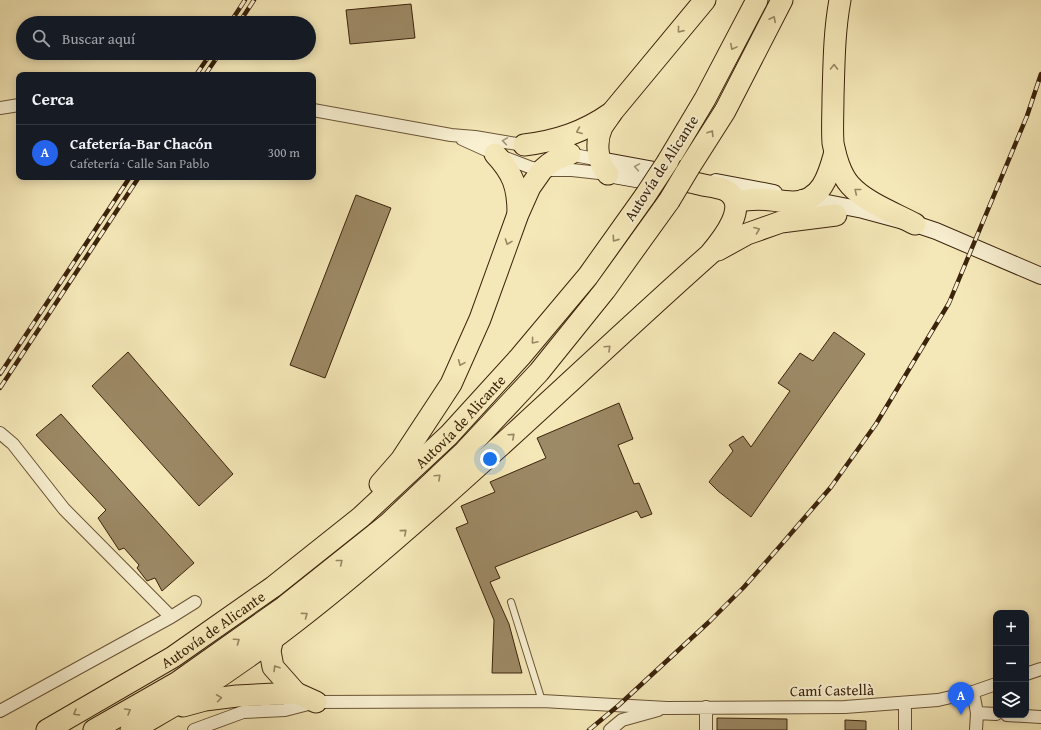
<!DOCTYPE html>
<html lang="es">
<head>
<meta charset="utf-8">
<style>
	:root { --surface:#171b24; --page:#242831; --text:#f1f3f6; --muted:#9ea1a6; --line:#363941; --accent:#2563eb }
	body { margin:0; font-family:"Gentium Book Plus",serif; background:var(--page); color:var(--text) }
	.controls { position:absolute; right:12px; bottom:12px; display:grid; overflow:hidden; border-radius:8px; box-shadow:0 2px 10px #0003 }
	.controls button { width:36px; height:36px; display:grid; place-items:center; padding:0; border:0; border-bottom:1px solid var(--line); background:var(--surface); color:var(--text); font:20px sans-serif }
	.you { position:absolute; left:490px; top:459px; width:14px; height:14px; margin:-10px; border:3px solid #fff; border-radius:50%; background:#1a73e8; box-shadow:0 0 0 6px #1a73e833 }
	.badge { display:grid; place-items:center; width:26px; height:26px; border-radius:50%; background:var(--accent); color:#fff; font-size:13px; font-weight:700 }
	.pin { position:absolute; translate:-50% -33px; filter:drop-shadow(0 1px 2px #0008) }
	.pin::after { content:''; position:absolute; top:21px; width:14px; height:12px; background:inherit; clip-path:polygon(0 0,100% 0,50% 100%) }
	.list { margin:0; padding:0; list-style:none }
	h2 { display:flex; justify-content:space-between; align-items:center; height:52px; margin:0; padding:0 16px; font-size:17px }
	h2 small { font-size:13px; font-weight:400; color:var(--muted) }
	.list li { display:grid; grid-template-columns:26px 1fr auto; gap:12px; align-items:center; box-sizing:border-box; height:56px; padding:0 16px; border-top:1px solid var(--line) }
	.list b { display:block; font-size:15px; white-space:nowrap }
	.list p { margin:0; font-size:13px; white-space:nowrap; color:var(--muted) }
	.list em { font-size:13px; font-style:normal; color:var(--muted) }
	.icon { flex:none; width:22px; height:22px; fill:none; stroke:currentColor; stroke-width:2; stroke-linecap:round; stroke-linejoin:round }
	.map { position:relative; flex:none; width:1041px; height:730px; overflow:hidden }
	.search { position:absolute; background:var(--surface); box-shadow:0 2px 10px #0003; left:16px; top:16px; width:300px; height:44px; display:flex; align-items:center; gap:10px; box-sizing:border-box; padding:0 14px; border-radius:22px; color:var(--muted); font-size:15px }
	.panel { position:absolute; background:var(--surface); box-shadow:0 2px 10px #0003; left:16px; top:72px; width:300px; height:108px; border-radius:8px }
	.map>svg:first-child { display:block }
	.building { fill:#9c8965; stroke:#3c230c }
	.lines { fill:none; stroke-linecap:round; stroke-linejoin:round }
	.lane-casing { stroke:#6a5437; stroke-width:8 }
	.street-casing { stroke:#6a5437; stroke-width:14 }
	.secondary-casing { stroke:#3c230c; stroke-width:18 }
	.highway-casing { stroke:#3c230c; stroke-width:23 }
	.lane { stroke:#f8f0d1; stroke-width:6 }
	.street { stroke:#f8f0d1; stroke-width:12 }
	.secondary { stroke:#f8f0d1; stroke-width:16 }
	.highway { stroke:#f5e8b8; stroke-width:21 }
	.rail-casing { stroke:#3c230c; stroke-width:4.5 }
	.rail { stroke:#f8f0d1; stroke-width:3; stroke-dasharray:9; stroke-linecap:butt }
	.highway-bridge-casing { stroke:#3c230c; stroke-width:23; stroke-linecap:butt }
	.highway-bridge { stroke:#f5e8b8; stroke-width:21 }
	.oneway { stroke:#988662 }
	.oneway2 { stroke:#a39478 }
	.labels { text-anchor:middle; dominant-baseline:central; stroke-width:4; stroke-linejoin:round; paint-order:stroke }
	.street-label { font-size:15px; fill:#3c230c; stroke:#f8f0d1 }
</style>
</head>
<body>
<div class="map">
<svg width="1041" height="730" viewBox="0 0 1041 730">
	<rect width="100%" height="100%" fill="#f5e8b8"/>
	<filter id="stains"><feTurbulence type="fractalNoise" baseFrequency=".005" numOctaves="4"/><feColorMatrix values="0 0 0 0 .2 0 0 0 0 .09 0 0 0 0 .02 0 0 0 .5 -.17"/></filter>
	<radialGradient id="worn" r=".72"><stop offset=".6" stop-color="#630" stop-opacity="0"/><stop offset="1" stop-color="#630" stop-opacity=".3"/></radialGradient>
	<path class="building" d="M411,4L415,38L350,44L346,10Z
		M356,195L391,208L325,378L290,365Z
		M834,332L865,354L751,517L718,491L709,482L733,451L729,445L743,436L751,447L790,391L778,383L800,353L813,361Z
		M128,352L233,474L199,506L92,386Z
		M619,403L633,439L618,445L634,484L639,483L652,514L641,518L637,511L495,567L500,578L490,582L509,624L522,673H492L494,620L456,528L468,523L461,506L495,492L490,482L546,458L537,438Z
		M61,414L194,563L162,591L155,578L147,581L137,568L139,565L124,548L119,550L98,518L106,510L36,435Z
		M717,718L787,719V730H717Z
		M845,720L866,721V730H845Z"/>
	<g class="lines">
		<g class="lane-casing">
			<path id="lane" d="M511,602L542,701"/>
		</g>
		<g class="street-casing">
			<path id="street" d="M0,108L19,105
				M313,110L451,135L475,137L529,146
				M462,139L495,154L532,168L542,170H572L608,174
				M564,153L600,160
				M0,433L13,444L64,509L171,617
				M1026,674L1041,669
				M973,692L977,713L976,730
				M905,703V730
				M706,707V730
				M0,711L171,617L195,602
				M977,713L996,714
				M1007,715L1041,717
				M194,730L243,712L285,710L316,702L542,701L667,708L845,707L938,700L973,692L996,684
				M610,730L622,720L658,710"/>
		</g>
		<g class="secondary-casing">
			<path id="secondary" d="M600,160L649,169L671,174
				M608,174L664,184
				M716,182L774,193
				M802,198L863,210L915,224L936,231L1041,276"/>
		</g>
		<g class="highway-casing">
			<g id="highway">
				<path d="M840,0C834,32 834,65 833,97C833,112 832,128 833,143C835,156 841,175 850,185C865,202 894,213 915,224"/>
				<path d="M524,145C557,141 584,132 611,113"/>
				<path d="M495,154C513,173 518,187 518,213"/>
				<path d="M668,161L705,99L757,0"/>
				<path d="M690,166L725,111L782,0"/>
				<path d="M608,174C597,163 595,142 602,127C605,122 609,117 613,111L705,0"/>
				<path d="M747,200C766,197 776,202 793,202C822,202 829,174 835,152"/>
				<path d="M718,250L747,234L781,222L836,215"/>
				<path d="M380,484L401,460L451,384L480,319L518,214L530,187L542,170L549,164L555,160L570,154"/>
				<path d="M273,638L270,651L273,667L296,693"/>
				<path d="M183,706L205,700L237,696L296,693L316,702"/>
				<path id="s1" d="M47,730L173,657L273,587L361,517L449,435L520,357L588,276L645,196"/>
				<path d="M94,730L178,682L284,607L388,524L465,451L539,372L605,290L669,201"/>
				<path d="M131,730C225,680 310,613 391,543C500,450 603,349 710,254C721,241 752,204 725,190C716,186 704,186 695,183C687,182 681,179 674,175"/>
			</g>
		</g>
		<use href="#lane" class="lane"/>
		<use href="#street" class="street"/>
		<use href="#secondary" class="secondary"/>
		<use href="#highway" class="highway"/>
		<g class="rail-casing">
			<path id="rail" d="M230,23L245,0
				M239,23L254,0
				M196,75L211,53
				M205,75L220,53
				M0,374L130,177
				M0,388L139,177
				M589,730L619,705L710,621L744,587L781,545L831,487L876,424L949,303L1027,116L1041,74"/>
		</g>
		<use href="#rail" class="rail"/>
		<g class="highway-bridge-casing">
			<path id="highway-bridge" d="M645,196L668,161
				M669,201L690,166"/>
		</g>
		<use href="#highway-bridge" class="highway-bridge"/>
	</g>
	<defs><path id="oneway-chevron" d="M-2-3.5L2.5 0L-2 3.5" fill="none" stroke-width="1.6" stroke-linecap="round" stroke-linejoin="round"/></defs>
	<g class="oneway">
		<use href="#oneway-chevron" transform="translate(773 19) rotate(-63)"/>
		<use href="#oneway-chevron" transform="translate(680 30) rotate(129)"/>
		<use href="#oneway-chevron" transform="translate(733 47) rotate(118)"/>
		<use href="#oneway-chevron" transform="translate(834 67) rotate(-89)"/>
		<use href="#oneway-chevron" transform="translate(579 131) rotate(157)"/>
		<use href="#oneway-chevron" transform="translate(711 133) rotate(-58)"/>
		<use href="#oneway-chevron" transform="translate(857 191) rotate(-141)"/>
		<use href="#oneway-chevron" transform="translate(757 230) rotate(-21)"/>
		<use href="#oneway-chevron" transform="translate(615 239) rotate(125)"/>
		<use href="#oneway-chevron" transform="translate(508 242) rotate(110)"/>
		<use href="#oneway-chevron" transform="translate(534 341) rotate(130)"/>
		<use href="#oneway-chevron" transform="translate(608 348) rotate(-43)"/>
		<use href="#oneway-chevron" transform="translate(461 363) rotate(114)"/>
		<use href="#oneway-chevron" transform="translate(512 436) rotate(-42)"/>
		<use href="#oneway-chevron" transform="translate(438 477) rotate(-43)"/>
		<use href="#oneway-chevron" transform="translate(404 532) rotate(-41)"/>
		<use href="#oneway-chevron" transform="translate(340 562) rotate(-39)"/>
		<use href="#oneway-chevron" transform="translate(305 615) rotate(-36)"/>
		<use href="#oneway-chevron" transform="translate(237 641) rotate(-35)"/>
		<use href="#oneway-chevron" transform="translate(276 668) rotate(-122)"/>
		<use href="#oneway-chevron" transform="translate(219 698) rotate(-8)"/>
		<use href="#oneway-chevron" transform="translate(128 711) rotate(-30)"/>
		<use href="#oneway-chevron" transform="translate(76 713) rotate(150)"/>
	</g>
	<g class="oneway2">
		<use href="#oneway-chevron" transform="translate(505 141) rotate(-171)"/>
		<use href="#oneway-chevron" transform="translate(637 167) rotate(-170)"/>
	</g>
	<g class="labels">
		<g class="street-label">
			<text transform="translate(661 168) rotate(-57)">Autovía de Alicante</text>
			<text stroke="none"><textPath href="#s1" startOffset="518">Autovía de Alicante</textPath></text>
			<text stroke="none"><textPath href="#s1" startOffset="194">Autovía de Alicante</textPath></text>
			<text transform="translate(832 690) rotate(-1)">Camí Castellà</text>
		</g>
	</g>
	<rect width="100%" height="100%" filter="url(#stains)"/>
	<rect width="100%" height="100%" fill="url(#worn)"/>
</svg>
<div class="controls">
<button>+</button>
<button>−</button>
<button><svg class="icon" aria-label="layers" viewBox="0 0 24 24"><path d="M12 4l9 5-9 5-9-5zM3 14l9 5 9-5"/></svg></button>
</div>
<div class="you"></div>
<div class="pin badge" style="left:961px;top:715px">A</div>
<div class="search"><svg class="icon" aria-label="search" viewBox="0 0 24 24"><circle cx="10" cy="10" r="6"/><path d="M15 15l6 6"/></svg>Buscar aquí</div>
<section class="panel">
<h2>Cerca<small></small></h2>
<ul class="list">
<li><span class="badge">A</span><div><b>Cafetería-Bar Chacón</b><p>Cafetería · Calle San Pablo</p></div><em>300 m</em></li>
</ul>
</section>
</div>
</body>
</html>
